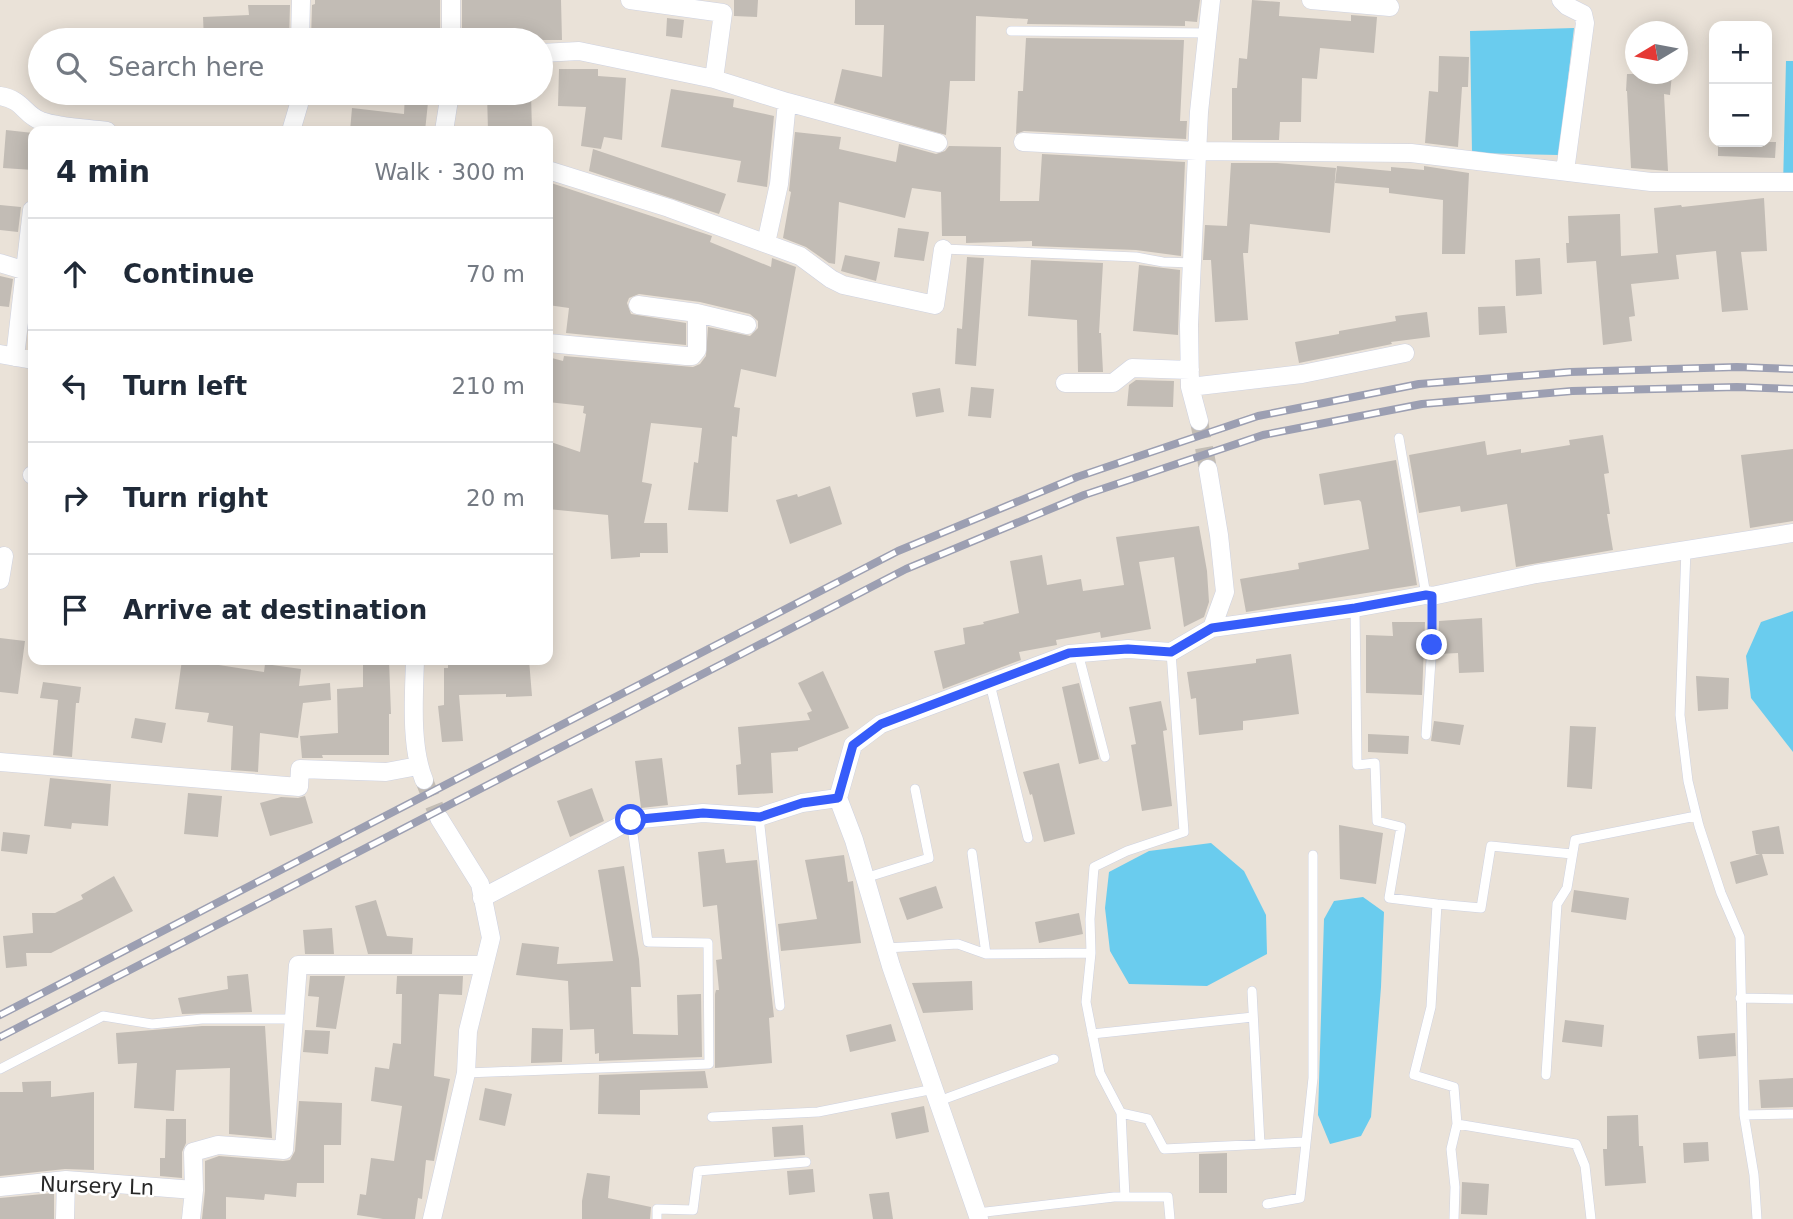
<!DOCTYPE html>
<html lang="en">
<head>
<meta charset="utf-8">
<style>
	:root { --surface:#fff; --page:#f2f2f3; --text:#1f2937; --muted:#747a83; --line:#e0e1e3 }
	body { margin:0; font-family:"DejaVu Sans",sans-serif; background:var(--page); color:var(--text) }
	.controls { position:absolute; right:21px; top:21px; display:grid; overflow:hidden; border-radius:14px; box-shadow:0 4px 18px #0003 }
	.controls button { width:63px; height:63px; display:grid; place-items:center; padding:0; border:0; border-bottom:2px solid var(--line); background:var(--surface); color:var(--text); font:35px sans-serif }
	.compass { position:absolute; left:1625px; top:21px; width:63px; height:63px; border-radius:50%; background:var(--surface); box-shadow:0 4px 18px #0003; rotate:260deg }
	.stop { position:absolute; width:21px; height:21px; margin:-16px; border:5px solid #365cf9; border-radius:50%; background:#fff }
	.stop.end { background:#365cf9; border-color:#fff; box-shadow:0 2px 7px #0008 }
	.list { margin:0; padding:0; list-style:none }
	h2 { display:flex; justify-content:space-between; align-items:center; height:91px; margin:0; padding:0 28px; font-size:30px }
	h2 small { font-size:23px; font-weight:400; color:var(--muted) }
	.list li { display:grid; grid-template-columns:46px 1fr auto; gap:21px; align-items:center; box-sizing:border-box; height:112px; padding:0 28px; border-top:2px solid var(--line) }
	.list b { display:block; font-size:26px; white-space:nowrap }
	.list em { font-size:23px; font-style:normal; color:var(--muted) }
	.icon { flex:none; width:38px; height:38px; fill:none; stroke:currentColor; stroke-width:2; stroke-linecap:round; stroke-linejoin:round }
	.map { position:relative; flex:none; width:1793px; height:1219px; overflow:hidden }
	.search { position:absolute; background:var(--surface); box-shadow:0 4px 18px #0003; left:28px; top:28px; width:525px; height:77px; display:flex; align-items:center; gap:18px; box-sizing:border-box; padding:0 24px; border-radius:38px; color:var(--muted); font-size:26px }
	.panel { position:absolute; background:var(--surface); box-shadow:0 4px 18px #0003; left:28px; top:126px; width:525px; height:539px; border-radius:14px }
	.map>svg:first-child { display:block }
	.water { fill:#6accee }
	.building { fill:#c2bcb5 }
	.lines { fill:none; stroke-linecap:round; stroke-linejoin:round }
	.street-tunnel { stroke:#c3bdb5; stroke-width:18; stroke-dasharray:18 9; stroke-linecap:butt }
	.lane-casing { stroke:#ced2e1; stroke-width:10 }
	.street-casing { stroke:#ced2e1; stroke-width:19 }
	.lane { stroke:#fff; stroke-width:9 }
	.street { stroke:#fff; stroke-width:18 }
	.rail-casing { stroke:#9c9fb2; stroke-width:8 }
	.rail { stroke:#fff; stroke-width:5; stroke-dasharray:16; stroke-linecap:butt }
	.route { stroke:#365cf9; stroke-width:9 }
	.labels { text-anchor:middle; dominant-baseline:central; stroke-width:5; stroke-linejoin:round; paint-order:stroke }
	.street-label { font-size:21px; fill:#272727; stroke:#fff }
</style>
</head>
<body>
<div class="map">
<svg width="1793" height="1219" viewBox="0 0 1793 1219">
	<rect width="100%" height="100%" fill="#eae2d8"/>
	<path class="water" d="M1574,28L1559,155L1472,153L1470,31Z
		M1786,61H1793V186H1783Z
		M1793,611V752L1751,698L1746,656L1761,622Z
		M1211,843L1244,871L1266,915L1267,954L1207,986L1129,984L1110,951L1105,908L1109,872L1149,851Z
		M1363,897L1384,912L1381,987L1371,1117L1361,1136L1330,1144L1318,1115L1324,919L1334,901Z"/>
	<path class="building" d="M315,0H440V40H311L312,5L315,4Z
		M462,0H561L562,40H462Z
		M734,0H758L757,17L734,16Z
		M855,0H1200L1197,22L1185,21V26L1027,24L1028,19L976,16L975,81H950L946,135L834,103L842,69L882,77L884,25H855Z
		M1252,0L1280,2L1279,16L1351,21V15L1377,17L1374,53L1320,48L1317,79L1302,78L1301,122H1280L1279,140H1232V88H1237L1239,58L1247,59Z
		M248,5H290L289,40H204L203,17L249,15Z
		M667,18L684,20L682,38L666,36Z
		M1026,38L1184,40L1180,121H1187L1186,139L1024,131L1016,134L1018,91H1023Z
		M1439,56L1469,57L1468,87H1462L1458,147L1425,143L1429,91L1438,92Z
		M559,69H598V76L626,78L622,140L604,137L601,149L581,146L586,107L558,106Z
		M1627,74H1672L1670,95L1664,94L1668,171L1631,168L1627,91H1626Z
		M671,89L734,99L733,107L774,116L767,187L737,182L741,161L661,147Z
		M405,93H429L425,131H350L352,108L404,114Z
		M487,93H531L532,131H488Z
		M6,130L33,133V170L3,168Z
		M795,132L841,137L839,149L896,162L899,144L936,154L945,151L949,146L1001,147L1000,201H1039L1042,154L1185,162L1181,256L1136,250L1032,246V241L966,243V236H942L941,192L912,188L905,218L839,202L835,264L829,263L806,247L783,238L791,192L789,191Z
		M1718,142H1776L1775,158L1718,156Z
		M593,149L726,194L719,214L589,171Z
		M1231,163H1277L1336,168L1330,233L1250,224L1248,253H1243L1248,320L1215,322L1211,260H1203L1205,225L1227,226Z
		M1337,166L1391,171V167L1424,170V166L1469,173L1465,254H1442L1443,200L1389,193V188L1335,183Z
		M548,182L712,236L710,242L771,267L772,258L796,267L776,377L741,369L734,407L740,408L737,437L732,436L728,512L688,510L694,462L698,463L702,428L651,423L642,482L652,484L644,523H667L668,553H640V557L611,559L608,515L548,509V441L580,452L586,414L583,413L584,406L548,402V357L563,361L564,356L693,367L700,364L706,356L708,327L750,336L758,328V321L750,314L700,302L639,294L629,298L627,303L631,314L686,323V345L566,333L569,308L548,305Z
		M1764,198L1767,251L1741,252L1748,310L1722,312L1716,251L1676,255L1679,279L1631,284L1635,316L1629,317L1632,341L1603,345L1596,261L1567,263L1566,243H1569L1568,216L1620,214L1621,256L1658,253L1654,208L1681,205L1682,207Z
		M0,205L21,207L18,232L0,230Z
		M898,228L929,232L924,261L894,257Z
		M845,255L880,262L876,281L841,271Z
		M967,257L984,258L976,366L955,364L957,328L962,329Z
		M1540,258L1542,294L1516,296L1515,260Z
		M1031,260L1103,263L1099,333H1101L1103,372H1078L1077,320L1028,316Z
		M1139,265L1180,270L1178,335L1133,331Z
		M0,276L13,279L9,307L0,306Z
		M1505,306L1507,333L1479,335L1478,307Z
		M1427,312L1430,337L1391,342L1392,344L1299,363L1295,342L1339,334V331L1396,321L1395,316Z
		M1136,380L1174,381L1173,407L1127,406L1129,385Z
		M971,387L994,389L991,418L968,416Z
		M940,388L944,412L916,417L912,393Z
		M1603,435L1609,473L1604,474L1610,514H1607L1613,550L1516,567L1507,504L1461,512L1460,506L1419,513L1409,455L1485,441L1487,455L1521,449V453L1570,445L1569,440Z
		M1793,449V521L1750,528L1741,455Z
		M1396,460L1417,585L1246,612L1240,579L1299,569L1298,563L1369,549L1361,502L1359,500L1324,505L1319,474Z
		M830,486L842,524L790,544L776,500L797,494L798,497Z
		M1199,526L1207,571L1209,602L1204,617L1184,627L1174,557L1139,562L1151,629L1101,638L1100,632L1056,640L1057,645L1019,652L1021,660L943,689L934,651L965,644L963,628L984,624L983,622L1019,613L1010,561L1042,555L1047,585L1081,579L1083,591L1124,585L1116,537Z
		M1482,618L1484,672L1459,673L1458,653L1438,654L1439,621Z
		M1392,622H1425L1422,695L1366,693V635L1393,636Z
		M0,638L25,641L18,694L0,692Z
		M1291,654L1299,714L1243,721V730L1199,735L1196,698L1191,699L1187,672L1256,663V659Z
		M182,660H207L206,663L264,672L265,664L301,669L299,686L330,683L331,700L303,703L298,738L260,733L258,772L231,770L233,726L207,722L209,713L175,709Z
		M363,660H389L391,714H389V755H322L323,758H302L300,736L338,733L337,689L363,687Z
		M448,660H529L532,696L506,697V694L459,695L463,741L442,742L438,706L444,705V668H448Z
		M823,671L849,728L798,748V751L771,753L773,793L738,795L736,765L741,764L738,727L810,720L807,713L812,711L798,683Z
		M1696,676L1729,678L1728,709L1698,711Z
		M43,682L81,687L79,703H76L72,757L53,755L58,700L40,698Z
		M1079,683L1099,759L1079,764L1062,687Z
		M1161,701L1167,730L1163,731L1172,806L1142,811L1131,745L1136,744L1129,707Z
		M135,718L166,723L162,743L131,738Z
		M1434,721L1464,725L1460,745L1431,741Z
		M1570,726L1596,727L1592,789L1567,787Z
		M1368,734L1409,736L1408,754L1368,752Z
		M662,758L668,805L641,808L635,761Z
		M1059,763L1075,834L1044,842L1032,794L1030,795L1023,772Z
		M50,778L111,784L108,826L72,823L71,829L44,826Z
		M592,788L604,821L570,837L557,801Z
		M188,793L222,796L218,837L184,834Z
		M305,796L313,823L270,836L260,803L281,797L298,798Z
		M1339,825L1383,833L1376,884L1340,879Z
		M1779,826L1784,854H1762L1768,875L1736,884L1730,862L1760,854H1756L1752,831Z
		M3,832L30,835L27,854L1,851Z
		M724,849L726,863L757,860L774,1017L769,1018L772,1063L715,1068V994L716,990H719L716,960L722,959L717,905L703,907L698,852Z
		M844,855L848,882L853,881L861,943L781,951L778,924L817,919L805,860Z
		M624,866L639,959L641,987H631L633,1034L678,1035L677,995L701,994L702,1057L599,1061V1053L595,1054L594,1029L570,1030L568,981L516,975L522,943L559,947L557,964L613,961L598,870Z
		M114,876L133,911L51,953H26L27,966L6,968L3,936L33,933L32,913H55L83,899L81,895Z
		M936,886L943,908L907,920L899,898Z
		M1574,890L1629,898L1626,920L1571,912Z
		M376,900L387,936L413,938L412,954H368L355,906Z
		M1079,913L1083,934L1039,943L1035,922Z
		M332,928L334,954H305L303,930Z
		M248,974L252,1012L182,1014L178,998L228,989L227,976Z
		M310,976H345L336,1029L316,1027L319,997L308,996Z
		M397,976H463L462,995L439,994L434,1076L450,1079L434,1161L426,1160L422,1199L418,1198L415,1219H383L357,1215L360,1194L366,1195L371,1158L394,1161L402,1106L371,1101L375,1067L389,1069L393,1043L401,1044L402,994H396Z
		M972,981L973,1010L923,1013L912,983Z
		M1565,1020L1604,1025L1602,1047L1562,1042Z
		M891,1024L896,1041L850,1052L846,1035Z
		M202,1026H265L272,1138L229,1134L230,1068L176,1070L174,1111L134,1108L137,1063L118,1064L116,1033Z
		M532,1028L563,1029L562,1062L531,1063Z
		M305,1030L330,1031L328,1054L303,1052Z
		M1735,1033L1736,1056L1699,1059L1697,1036Z
		M705,1071L708,1088L640,1090V1115L598,1114L599,1075Z
		M1793,1078V1107L1761,1108L1759,1080Z
		M51,1081V1097L94,1092V1170L65,1169L0,1176V1092H23L22,1082Z
		M485,1088L512,1094L505,1126L479,1120Z
		M299,1101L342,1103L341,1145H324V1183H297L296,1197L265,1194L264,1200L226,1197V1219H202L205,1191V1161L219,1156L283,1161L290,1160L295,1151Z
		M924,1106L929,1132L896,1139L891,1113Z
		M1638,1115L1639,1146H1643L1646,1183L1605,1186L1603,1149H1607V1116Z
		M166,1119H186V1143L182,1152V1178L160,1176V1158H165Z
		M803,1125L805,1155L774,1157L772,1127Z
		M1708,1142L1709,1161L1684,1163L1683,1143Z
		M1227,1153V1193H1199V1154Z
		M813,1169L815,1192L789,1195L787,1171Z
		M587,1173L610,1176L608,1198L651,1207L650,1219H582V1201Z
		M1462,1182L1489,1184L1487,1215L1461,1214Z
		M889,1192L893,1219H873L869,1194Z
		M54,1193V1219H0V1198Z"/>
	<g class="lines">
		<path class="street-tunnel" d="M1199,421L1208,469
			M424,780L439,818"/>
		<g class="lane-casing">
			<path id="lane" d="M1011,31L1207,33
				M943,249L1136,257L1163,262L1193,263
				M1399,438L1426,595
				M1686,549L1680,715L1688,781L1699,826L1721,893L1740,937L1744,1115L1754,1175L1757,1219
				M1355,608L1357,765L1375,763L1377,821L1401,827L1389,898L1437,904L1431,1007L1414,1075L1454,1087L1457,1124L1576,1144L1585,1166L1591,1219
				M1078,653L1105,757
				M990,684L1028,838
				M1426,735L1432,645V596
				M759,817L780,1006
				M972,853L986,954
				M865,878L929,858L915,789
				M1437,904L1481,908L1491,846L1572,854
				M886,948L958,944L986,954L1091,953
				M1252,991L1260,1144
				M1740,998L1793,999
				M1092,1034L1253,1017
				M0,1069L103,1016L152,1024L202,1019H292
				M466,1073L709,1064L708,943L648,942L631,820
				M1546,1075L1557,904L1567,888L1575,840L1696,816
				M939,1101L1054,1059
				M1121,1113L1148,1119L1164,1149L1305,1142
				M1744,1115L1793,1114
				M712,1117L818,1112L934,1089
				M1125,1197L1121,1113L1100,1073L1086,1002L1091,953L1090,919L1094,867L1127,851L1184,832L1171,652
				M1267,1204L1300,1198L1313,1078V855
				M977,1213L1114,1197H1168L1170,1219
				M657,1219V1209L693,1210L698,1171L806,1162
				M1454,1219L1455,1187L1451,1149L1457,1124"/>
		</g>
		<g class="street-casing">
			<path id="street" d="M630,0L723,13L714,79
				M1311,0L1390,7
				M1561,0L1567,6L1583,14L1585,23L1565,171
				M300,40L301,0
				M451,40V0
				M541,53L579,51L714,79L787,102L938,143
				M0,96C24,100 23,114 41,121C61,128 86,128 107,131
				M291,131L299,104V93
				M444,131L450,93
				M1023,142L1197,151L1411,153L1651,182H1793
				M548,170L669,208L800,256L831,279L843,285L935,305L943,249
				M766,243L779,184L787,102
				M0,263L33,273
				M697,313L747,325
				M548,343L686,356H692L697,350V313L638,305
				M0,354L33,360
				M15,357L32,210
				M1065,383H1113L1132,368L1190,370
				M1190,387L1302,374L1405,353
				M1199,421L1190,387L1189,325L1199,112L1211,0
				M1208,469L1219,535L1225,592L1212,628
				M32,475H33
				M0,580L4,556
				M415,660C414,696 410,746 424,780
				M0,762L299,787L300,769L386,772L418,766
				M838,798L854,840L891,966L979,1219
				M482,898L631,820L703,813L759,817L802,803L838,798L853,745L881,724L1069,654L1128,649L1171,652L1212,628L1355,608L1426,595L1432,596L1536,574L1793,533
				M0,1187L66,1180L194,1190
				M65,1219L66,1180
				M191,1219L194,1190L193,1152L218,1145L284,1150L298,965H484
				M432,1219L466,1073L468,1031L491,938L480,884L439,818"/>
		</g>
		<use href="#lane" class="lane"/>
		<use href="#street" class="street"/>
		<g class="rail-casing">
			<path id="rail" d="M0,1015L898,551L1077,477L1258,416L1419,384L1570,372L1737,367L1793,369
				M0,1037L906,569L1084,495L1263,435L1422,404L1572,391L1737,387L1793,389"/>
		</g>
		<use href="#rail" class="rail"/>
	</g>
	<g class="lines">
		<path class="route" d="M631,820L703,813L760,817L802,803L838,798L853,745L881,724L1069,653L1128,649L1171,652L1212,628L1355,608L1426,595L1432,596V645"/>
	</g>
	<g class="labels">
		<g class="street-label">
			<text transform="translate(97 1186) rotate(2)">Nursery Ln</text>
		</g>
	</g>
</svg>
<div class="controls">
<button>+</button>
<button>−</button>
</div>
<svg class="compass" viewBox="-18 -18 36 36"><path d="M0-13l5 13h-10z" fill="#e53935"/><path d="M0 13l5-13h-10z" fill="#747a83"/></svg>
<div class="stop" style="left:631px;top:820px"></div>
<div class="stop end" style="left:1432px;top:645px"></div>
<div class="search"><svg class="icon" aria-label="search" viewBox="0 0 24 24"><circle cx="10" cy="10" r="6"/><path d="M15 15l6 6"/></svg>Search here</div>
<section class="panel">
<h2>4 min<small>Walk · 300 m</small></h2>
<ul class="list">
<li><svg class="icon" aria-label="ahead" viewBox="0 0 24 24"><path d="M12 20V5M6 11l6-6 6 6"/></svg><div><b>Continue</b></div><em>70 m</em></li>
<li><svg class="icon" aria-label="left" viewBox="0 0 24 24"><path d="M17 20v-9H6M10 6l-5 5 5 5"/></svg><div><b>Turn left</b></div><em>210 m</em></li>
<li><svg class="icon" aria-label="right" viewBox="0 0 24 24"><path d="M7 20v-9h11M14 6l5 5-5 5"/></svg><div><b>Turn right</b></div><em>20 m</em></li>
<li><svg class="icon" aria-label="arrive" viewBox="0 0 24 24"><path d="M6 21V4h12l-3 4 3 4H6"/></svg><div><b>Arrive at destination</b></div></li>
</ul>
</section>
</div>
</body>
</html>
